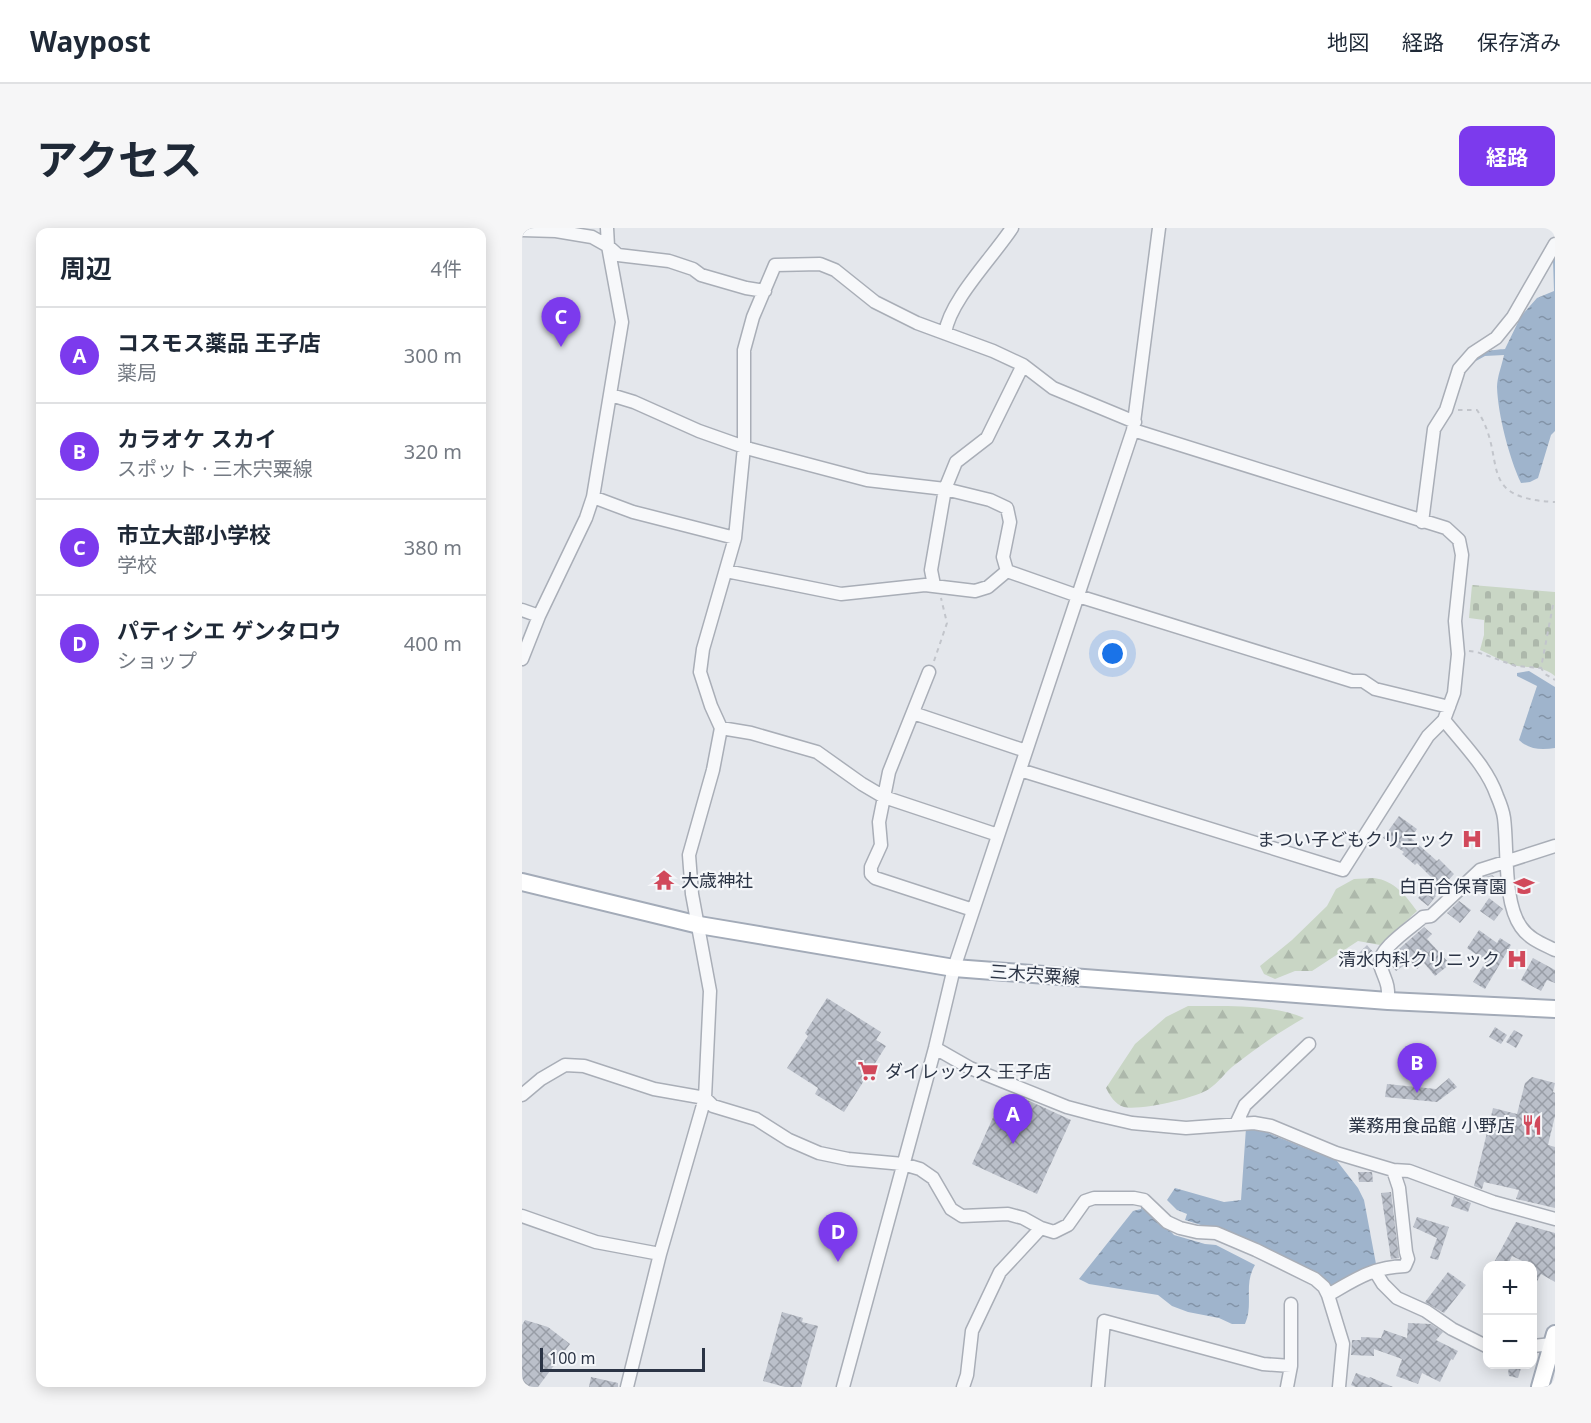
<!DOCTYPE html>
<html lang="ja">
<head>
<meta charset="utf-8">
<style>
	:root { --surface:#fff; --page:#f6f6f7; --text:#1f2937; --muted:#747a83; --line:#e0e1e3; --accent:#7c3aed }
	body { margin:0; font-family:"Noto Sans","Noto Sans JP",sans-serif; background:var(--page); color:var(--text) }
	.controls { position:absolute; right:18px; bottom:18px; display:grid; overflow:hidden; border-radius:12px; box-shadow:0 3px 15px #0003 }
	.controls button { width:54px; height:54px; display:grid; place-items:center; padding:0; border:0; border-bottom:2px solid var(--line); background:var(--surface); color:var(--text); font:30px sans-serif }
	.scale { position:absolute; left:18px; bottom:15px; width:165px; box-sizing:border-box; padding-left:6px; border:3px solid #2b3445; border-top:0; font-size:16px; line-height:21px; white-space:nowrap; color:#2b3445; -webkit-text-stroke:4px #f4f6f9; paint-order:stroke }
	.you { position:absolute; left:591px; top:426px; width:21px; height:21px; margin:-15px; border:4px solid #fff; border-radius:50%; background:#1a73e8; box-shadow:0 0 0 9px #1a73e833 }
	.badge { display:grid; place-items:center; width:39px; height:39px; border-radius:50%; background:var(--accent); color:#fff; font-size:20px; font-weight:700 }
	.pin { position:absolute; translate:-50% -50px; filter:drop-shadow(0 2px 3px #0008) }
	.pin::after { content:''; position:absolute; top:32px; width:21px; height:18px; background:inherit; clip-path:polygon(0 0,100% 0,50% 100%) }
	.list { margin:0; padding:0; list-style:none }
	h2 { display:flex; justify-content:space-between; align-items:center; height:78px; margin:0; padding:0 24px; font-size:26px }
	h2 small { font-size:20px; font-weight:400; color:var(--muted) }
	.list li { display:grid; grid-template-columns:39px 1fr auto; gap:18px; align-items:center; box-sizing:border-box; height:96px; padding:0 24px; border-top:2px solid var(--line) }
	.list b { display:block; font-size:22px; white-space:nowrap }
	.list p { margin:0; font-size:20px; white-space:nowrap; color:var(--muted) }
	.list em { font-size:20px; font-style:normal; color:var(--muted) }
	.map { position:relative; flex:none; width:1033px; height:1159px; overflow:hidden; border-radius:12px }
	header { display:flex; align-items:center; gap:36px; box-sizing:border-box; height:84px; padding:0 30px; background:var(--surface); border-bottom:2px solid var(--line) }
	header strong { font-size:28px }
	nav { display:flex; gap:33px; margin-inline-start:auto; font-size:21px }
	.intro { display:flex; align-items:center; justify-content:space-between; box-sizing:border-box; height:144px; padding:0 36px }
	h1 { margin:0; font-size:42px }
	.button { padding:15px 27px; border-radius:12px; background:var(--accent); color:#fff; font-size:21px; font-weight:700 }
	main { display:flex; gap:36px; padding:0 36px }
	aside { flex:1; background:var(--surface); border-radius:12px; box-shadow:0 3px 15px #0003 }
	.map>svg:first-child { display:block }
	.forest { fill:url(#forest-firs) }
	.cemetery { fill:url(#cemetery-stones) }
	.water { fill:url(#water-ripples) }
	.building { fill:url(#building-cross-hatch) }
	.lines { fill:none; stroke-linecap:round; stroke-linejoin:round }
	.minor-casing { stroke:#a9aeb7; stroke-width:15 }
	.major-casing { stroke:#a3abb8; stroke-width:20 }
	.path { stroke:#c2c5cb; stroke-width:2; stroke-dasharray:4.5 4.5; stroke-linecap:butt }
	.minor { stroke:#f7f8fa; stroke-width:12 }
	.major { stroke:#fff; stroke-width:16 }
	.labels { text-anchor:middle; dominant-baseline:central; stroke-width:4.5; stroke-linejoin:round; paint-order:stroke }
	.poi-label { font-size:18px; fill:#2b3445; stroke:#f4f6f9; text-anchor:end }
	.street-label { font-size:18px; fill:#2b3445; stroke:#f4f6f9 }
</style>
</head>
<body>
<header>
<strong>Waypost</strong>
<nav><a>地図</a><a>経路</a><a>保存済み</a></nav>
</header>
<div class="intro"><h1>アクセス</h1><a class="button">経路</a></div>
<main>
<aside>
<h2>周辺<small>4件</small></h2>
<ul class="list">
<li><span class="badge">A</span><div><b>コスモス薬品 王子店</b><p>薬局</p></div><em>300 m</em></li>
<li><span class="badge">B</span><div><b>カラオケ スカイ</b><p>スポット · 三木宍粟線</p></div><em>320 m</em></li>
<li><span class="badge">C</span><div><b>市立大部小学校</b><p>学校</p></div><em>380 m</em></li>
<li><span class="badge">D</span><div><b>パティシエ ゲンタロウ</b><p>ショップ</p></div><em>400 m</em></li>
</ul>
</aside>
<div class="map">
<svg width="1033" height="1159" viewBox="0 0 1033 1159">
	<defs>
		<pattern id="forest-firs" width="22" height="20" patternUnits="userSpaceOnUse" patternTransform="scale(1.5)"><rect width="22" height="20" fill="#c9d6c5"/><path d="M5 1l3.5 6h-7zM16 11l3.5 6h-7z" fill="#adb8ab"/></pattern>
		<pattern id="cemetery-stones" width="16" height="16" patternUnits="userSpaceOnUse" patternTransform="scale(1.5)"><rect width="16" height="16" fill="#c9d6c5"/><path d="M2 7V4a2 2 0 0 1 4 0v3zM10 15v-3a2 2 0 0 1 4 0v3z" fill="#adb8ab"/></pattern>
		<pattern id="water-ripples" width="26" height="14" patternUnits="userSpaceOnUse" patternTransform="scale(1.5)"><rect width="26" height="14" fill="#9fb4cc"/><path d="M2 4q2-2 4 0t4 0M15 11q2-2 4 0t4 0" fill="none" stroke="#8293a7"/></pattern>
		<pattern id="building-cross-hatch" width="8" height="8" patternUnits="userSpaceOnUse" patternTransform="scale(1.5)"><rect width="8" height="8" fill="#bbc0ca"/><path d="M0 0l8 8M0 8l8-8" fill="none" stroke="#989da6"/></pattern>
	</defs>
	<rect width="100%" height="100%" fill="#e4e7ec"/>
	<path class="forest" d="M852,650C873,653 883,667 895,683L858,717L836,713L790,743H773L753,751L742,746L738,738L770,712L805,678L814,661L832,651Z
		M666,778C700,778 752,776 782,790C757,804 733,821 710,839C702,846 696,855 687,861C674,870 617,883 602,879C593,876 588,868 584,860L613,816L644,789Z"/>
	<path class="cemetery" d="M950,357L1033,364V448C1018,436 1006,441 990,437C979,433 968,426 958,422L962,407V392L947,390Z"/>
	<path class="water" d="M1033,23V203L1029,207L1016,250L1008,254L999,255C987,229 976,187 975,159C975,149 980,137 982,127L963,128L954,133C959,122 972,122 983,121L999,88L1015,70L1032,63L1031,32Z
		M1007,443L1033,459V520C1020,522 1007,522 997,512L1015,458L995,448V445Z
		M724,900L744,904L803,928H808L815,933L836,960L842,972L854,1036C839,1040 819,1058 807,1058L701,1004L663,992L665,986L655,982L645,972L653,960L702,974L719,972Z
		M619,976L624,982L628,981L652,1007L683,1016L694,1017L733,1037C721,1057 732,1076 723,1096H710L697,1090L666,1084L650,1078L636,1067L567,1056L557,1051L611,983L619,981Z"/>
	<path class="building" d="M877,588L895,601L889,610L915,633L917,631L932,646L913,667L914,668L906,678L896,670L912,652L895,635L893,637L880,626L882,624L861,610Z
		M970,647L978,653V655L970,665L958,655L962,649Z
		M967,670L981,681L972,693L958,683Z
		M937,673L949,682L938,695L925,685Z
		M902,699L910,706L905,711L928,736L913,748L902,735L895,741L888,733L874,743L866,733L868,729Z
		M957,702L975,715L978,710L989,717L963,761L951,754L964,733L945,720Z
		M845,717L851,724L842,732L836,726Z
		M1011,730L1033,742V755L1025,752L1019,763L999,752Z
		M305,770L359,804L354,812L364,818L322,884L293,866L296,860L265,840L286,808L283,805Z
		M973,799L985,807L979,816L967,809Z
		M992,802L1001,807L994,820L984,814Z
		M1010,849L1033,855L1031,864L1033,865V888L1026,917L1033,919V980L994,971L997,962L962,954L960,961L952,958L971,880L995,886L1003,855Z
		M927,850L935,859L915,874L863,869L865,856L914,861Z
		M501,870L549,892L515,966L450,936L478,874L495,882Z
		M836,944H850L851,954H837Z
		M869,964L877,1030L869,1031L859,965Z
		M932,968L949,975L946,984L929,978Z
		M895,989L927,999L916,1032L908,1030L915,1010L891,999Z
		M994,994L1033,1005V1054L1019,1046L1011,1061V1038L990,1028L985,1038H970Z
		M926,1044L944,1057L922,1085L903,1074Z
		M260,1084L281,1090L280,1094L296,1098L279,1159H263L241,1153Z
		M3,1092L26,1099L48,1116L16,1159H0V1097Z
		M886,1095L909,1096L921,1104L914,1112L936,1123L931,1132L929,1131L918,1154L900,1145L896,1156L874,1148L880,1131L852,1121V1128L829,1127L830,1112H839V1109L859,1110L862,1102L885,1110Z
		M988,1137H1000L996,1150L987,1148L986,1144Z
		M834,1145L847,1150L848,1149L871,1159H834L829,1157Z
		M69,1149L96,1155V1159H67Z"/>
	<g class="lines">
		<g class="minor-casing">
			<path id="minor" d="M0,2L34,3L70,9L86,18L96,27L147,33L171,41L179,47L224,60L243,63
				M423,105C428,72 471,29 490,0
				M89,167L112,174L177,203L228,221L345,252L423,261L468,272L485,280L488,294L481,329L485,343
				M71,269L111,284L213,310
				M900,294L912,201L924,182L937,141L951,125L974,110L991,89L1033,16
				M204,343L319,366L403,357L453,363L466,359L485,343L556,368L830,453H841L853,461L927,479
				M412,357L409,342L423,261L434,234L465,210L501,137
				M0,382L17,388
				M0,431L17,388L64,290L71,269L100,94L86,18L85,0
				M407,444L367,544L357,594L359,617L349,639V646L353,650L451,682
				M391,485L504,523
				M922,492C941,516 965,539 975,568C978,575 981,583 982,590C986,620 981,674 999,699C1007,711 1021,716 1033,722
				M199,500L229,505L295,524L340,556L362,569L476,607
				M498,542L821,642L906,508L922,492L932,465L936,426L933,393L940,327L937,312L924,300L611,202
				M866,773C867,754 863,753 858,737C854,722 890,699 901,689L909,688L958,642L1033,618
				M413,820L448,840L545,879L575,887L610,895L664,900L732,895L749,898L814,925L871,942L887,943L971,974L1033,991
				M0,867L19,851L43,837L62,838L132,861L183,870L191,878L234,891L267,912L297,925L326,931L381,936L398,941L411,950L429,981L440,988L486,986L501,990L519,1000L532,1004L546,997L563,973L572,970H612L622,972L645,994L658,1000L675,1004L694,1005L734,1022L793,1051L802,1059L806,1067L821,1116L817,1159
				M714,896L723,877L787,816
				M0,988L74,1014L138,1026
				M853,1043L861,1056L875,1070L904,1083L930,1101L966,1119
				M806,1067C834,1051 851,1039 883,1038L886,1031L884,1024L877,960L871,942
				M1011,1118L1030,1116
				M105,1159L138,1026L183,870L188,763L170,666L167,627L191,542L199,500L189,478L178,444L181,421L213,310L222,219V122L231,89L253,37L298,36L313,42L353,74L395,95L471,123L501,137L531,160L613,194
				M321,1159L413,820L432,740L611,202L637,0
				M441,1159L445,1147L450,1103L478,1044L519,1000
				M576,1159L582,1093L741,1136L769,1138
				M765,1159L769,1138V1076"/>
		</g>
		<g class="major-casing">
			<path id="major" d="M0,654L177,697L432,740L866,773L1033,781
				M1018,1159L1033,1106"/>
		</g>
		<path class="path" d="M936,182H955C987,231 951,270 1033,274
			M1031,377L1019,440L1023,446L1033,452
			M947,423L955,424L994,438L1019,440
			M412,433L425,395L419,370"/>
		<use href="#minor" class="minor"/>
		<use href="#major" class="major"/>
	</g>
	<defs>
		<g id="hospital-bare" transform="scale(1.62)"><path d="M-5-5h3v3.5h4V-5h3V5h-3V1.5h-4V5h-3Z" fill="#d1495b" stroke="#f4f6f9" stroke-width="2.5" paint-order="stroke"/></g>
		<g id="temple-bare" transform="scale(1.62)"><path d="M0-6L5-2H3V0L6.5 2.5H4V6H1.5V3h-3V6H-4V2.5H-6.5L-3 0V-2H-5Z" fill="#d1495b" stroke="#f4f6f9" stroke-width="2.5" paint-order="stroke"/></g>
		<g id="school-bare" transform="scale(1.62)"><path d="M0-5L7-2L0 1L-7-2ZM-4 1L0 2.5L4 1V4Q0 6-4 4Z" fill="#d1495b" stroke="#f4f6f9" stroke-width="2.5" paint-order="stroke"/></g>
		<g id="supermarket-bare" transform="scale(1.62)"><path d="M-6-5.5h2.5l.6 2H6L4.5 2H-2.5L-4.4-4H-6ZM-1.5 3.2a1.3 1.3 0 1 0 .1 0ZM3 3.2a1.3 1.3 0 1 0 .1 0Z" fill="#d1495b" stroke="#f4f6f9" stroke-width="2.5" paint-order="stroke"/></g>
		<g id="restaurant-bare" transform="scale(1.62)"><path d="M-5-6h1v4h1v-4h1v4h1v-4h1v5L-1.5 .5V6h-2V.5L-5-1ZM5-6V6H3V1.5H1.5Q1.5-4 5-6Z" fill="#d1495b" stroke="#f4f6f9" stroke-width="2.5" paint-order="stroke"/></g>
	</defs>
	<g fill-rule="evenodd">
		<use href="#hospital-bare" x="950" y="611"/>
		<use href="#temple-bare" x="142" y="652"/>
		<use href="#school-bare" x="1002" y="658"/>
		<use href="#hospital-bare" x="995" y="731"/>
		<use href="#supermarket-bare" x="346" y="843"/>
		<use href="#restaurant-bare" x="1010" y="897"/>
	</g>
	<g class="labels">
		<g class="poi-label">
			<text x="933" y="611">まつい子どもクリニック</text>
			<text x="159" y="652" text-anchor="start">大歳神社</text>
			<text x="985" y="658">白百合保育園</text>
			<text x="978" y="731">清水内科クリニック</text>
			<text x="363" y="843" text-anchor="start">ダイレックス 王子店</text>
			<text x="993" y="897">業務用食品館 小野店</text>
		</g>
		<g class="street-label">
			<text transform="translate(513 746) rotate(4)">三木宍粟線</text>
		</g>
	</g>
</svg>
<div class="controls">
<button>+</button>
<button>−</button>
</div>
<div class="scale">100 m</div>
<div class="you"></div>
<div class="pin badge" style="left:491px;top:916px">A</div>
<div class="pin badge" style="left:895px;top:865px">B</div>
<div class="pin badge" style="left:39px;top:119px">C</div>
<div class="pin badge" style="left:316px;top:1034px">D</div>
</div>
</main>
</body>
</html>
